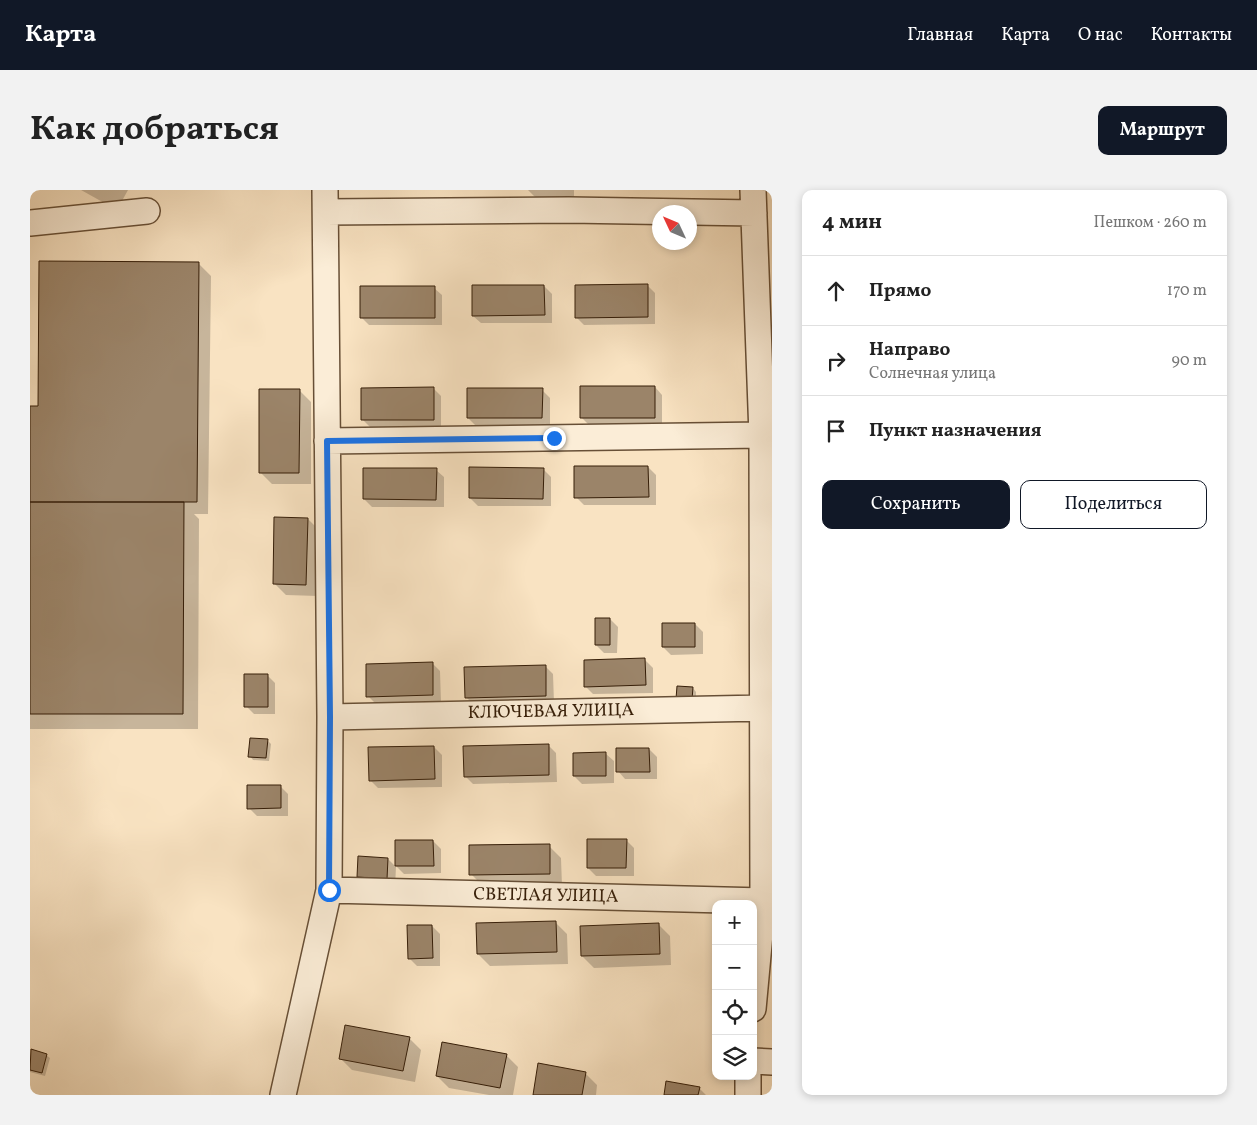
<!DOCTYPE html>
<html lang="ru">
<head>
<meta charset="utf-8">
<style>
	:root { --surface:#fff; --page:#f2f2f2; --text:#222; --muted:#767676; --line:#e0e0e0; --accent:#111827 }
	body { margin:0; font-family:Vollkorn,serif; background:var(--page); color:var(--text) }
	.controls { position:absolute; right:15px; bottom:15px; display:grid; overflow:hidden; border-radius:10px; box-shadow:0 2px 8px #0003 }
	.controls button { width:45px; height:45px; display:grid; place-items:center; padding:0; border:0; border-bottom:1px solid var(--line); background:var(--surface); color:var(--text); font:25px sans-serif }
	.compass { position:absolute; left:622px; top:15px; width:45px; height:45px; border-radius:50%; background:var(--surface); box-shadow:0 2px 8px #0003; rotate:314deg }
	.stop { position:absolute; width:15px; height:15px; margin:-11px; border:4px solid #1a73e8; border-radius:50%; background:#fff }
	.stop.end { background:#1a73e8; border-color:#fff; box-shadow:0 1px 5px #0008 }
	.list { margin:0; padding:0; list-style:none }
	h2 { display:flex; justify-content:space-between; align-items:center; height:65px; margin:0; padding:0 20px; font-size:21px }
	h2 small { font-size:16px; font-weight:400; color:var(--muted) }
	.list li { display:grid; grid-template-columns:32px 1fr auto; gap:15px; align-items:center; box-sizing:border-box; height:70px; padding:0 20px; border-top:1px solid var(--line) }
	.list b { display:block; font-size:19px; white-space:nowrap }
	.list p { margin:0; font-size:16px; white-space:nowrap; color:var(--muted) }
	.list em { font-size:16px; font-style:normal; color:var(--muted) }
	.actions { display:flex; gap:10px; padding:15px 20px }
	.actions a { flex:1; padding:11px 0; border:1px solid var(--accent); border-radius:10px; text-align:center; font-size:18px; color:var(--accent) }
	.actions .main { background:var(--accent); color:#fff }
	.icon { flex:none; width:28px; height:28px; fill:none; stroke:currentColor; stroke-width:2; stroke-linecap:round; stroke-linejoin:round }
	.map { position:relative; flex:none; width:742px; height:905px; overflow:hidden; border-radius:10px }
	header { display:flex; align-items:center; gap:30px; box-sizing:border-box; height:70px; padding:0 25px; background:var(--accent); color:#fff }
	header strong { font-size:24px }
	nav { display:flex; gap:28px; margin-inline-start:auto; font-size:18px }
	.intro { display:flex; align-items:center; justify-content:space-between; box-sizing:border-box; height:120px; padding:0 30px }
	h1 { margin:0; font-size:35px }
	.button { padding:12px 22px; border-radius:10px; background:var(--accent); color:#fff; font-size:18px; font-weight:700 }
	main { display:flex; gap:30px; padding:0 30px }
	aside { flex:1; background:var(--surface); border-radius:10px; box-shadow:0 2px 8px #0003 }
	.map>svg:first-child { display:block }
	.shadow { fill:#0003 }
	.building { fill:#9b8469; stroke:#361e08 }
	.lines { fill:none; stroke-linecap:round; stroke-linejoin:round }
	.minor-casing { stroke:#674f36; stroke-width:28 }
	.minor { stroke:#fbedd7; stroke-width:25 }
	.route { stroke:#1a73e8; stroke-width:6 }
	.labels { text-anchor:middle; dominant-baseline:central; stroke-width:5; stroke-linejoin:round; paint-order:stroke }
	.street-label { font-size:18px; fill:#361e08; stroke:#fbedd7 }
</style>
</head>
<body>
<header>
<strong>Карта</strong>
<nav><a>Главная</a><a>Карта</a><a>О нас</a><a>Контакты</a></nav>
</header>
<div class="intro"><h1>Как добраться</h1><a class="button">Маршрут</a></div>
<main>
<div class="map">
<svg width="742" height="905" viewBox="0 0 742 905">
	<rect width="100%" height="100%" fill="#f9e3c2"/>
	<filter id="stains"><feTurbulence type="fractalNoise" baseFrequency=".004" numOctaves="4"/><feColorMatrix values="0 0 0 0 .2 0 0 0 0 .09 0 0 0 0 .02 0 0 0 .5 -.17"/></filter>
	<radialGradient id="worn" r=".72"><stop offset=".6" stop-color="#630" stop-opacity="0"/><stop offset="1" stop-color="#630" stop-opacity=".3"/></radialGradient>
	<path class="shadow" d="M51,0H98L87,20Z
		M498,0H544V8L505,7Z
		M169,74L181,86L178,324H164L169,329L168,539H0V217H9Z
		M617,95L625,103V134L554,135L546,127Z
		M514,96L522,104V133H451L443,126Z
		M404,98L412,105V135H339L331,127Z
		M625,197L632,205V235H559L551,227Z
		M403,198L411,206V237H340L332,229Z
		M269,200L281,212V294H242L230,282Z
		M512,200L520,208V236H446L438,228Z
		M618,277L626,285V315H554L546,307Z
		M513,279L521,287V316H448L440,308Z
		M406,280L414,287V317H342L334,309Z
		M278,329L290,341L288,406L256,405L244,393Z
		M580,429L588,437L587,463H574L566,455Z
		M665,434L673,442V464L641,465L633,457Z
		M615,470L623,478V503L563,504L555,496Z
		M402,473L410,481L411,513L346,514L338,506Z
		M515,476L523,484L524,513L444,515L436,507Z
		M237,485L245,493V524H224L216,516Z
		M663,498L666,502V513L651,512Z
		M237,550L241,554L239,571L223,570L220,566Z
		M518,555L526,563L527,592L443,594L435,586Z
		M404,557L412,565V597L348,598L340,590Z
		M619,559L627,567V589H595L588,581Z
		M576,564L584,571V593L552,594L544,586Z
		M250,596L258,604V626H227L219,618Z
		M596,650L604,658V686H566L558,678Z
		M403,651L411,659V683L374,684L366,676Z
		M519,656L531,668L532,696H453L441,684Z
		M358,669L366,677L365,697L336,695L328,687Z
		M525,732L537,744L538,774L460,776L448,764Z
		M628,734L640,746L641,775L564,778L552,766Z
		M402,736L410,744V776H387L379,768Z
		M379,848L391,860L385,892L322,880L310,868Z
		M2,861L16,865L20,868L15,886L0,882Z
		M476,865L488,877L483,905H459L419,898L407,886Z
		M555,883L567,895L566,905H504Z
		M669,898L676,905H635Z"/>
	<path class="building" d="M9,71L169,72L167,312H0V216H8Z
		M618,94V127L545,128V95Z
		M442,95H514L515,125L442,126Z
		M330,96H405V128H330Z
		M550,196H625V228H550Z
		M404,197V230H331V198Z
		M437,198H513L512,228H437Z
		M229,199H270L269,283H229Z
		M544,276H618L619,307L544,308Z
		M439,277L514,278L513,309L439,308Z
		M333,278H407L406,310L333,309Z
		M0,312H154L153,524H0Z
		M244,327L278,328L276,395L243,394Z
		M565,428H580V455H565Z
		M632,433H665V457H632Z
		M615,468L616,495L554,497V470Z
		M403,472V505L336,507V474Z
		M516,475V506L435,508L434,477Z
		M214,484H238V517H214Z
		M647,496L663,497L662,510L646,509Z
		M220,548L238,549L236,568L218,567Z
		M519,554V585L434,587L433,556Z
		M404,556L405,589L339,591L338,557Z
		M586,558H619L620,582H586Z
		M576,562V586H543V563Z
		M217,595H251V618L217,619Z
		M557,649H597L596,678H557Z
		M365,650H403L404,676H365Z
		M520,654V684L439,685V655Z
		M328,666L358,668L357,689L327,687Z
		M526,731L527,762L447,764L446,733Z
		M629,733L630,764L551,766L550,736Z
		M377,735H402L403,768L378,769Z
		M315,835L380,847L373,881L309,869Z
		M412,852L477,864L470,898L406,886Z
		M1,859L17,864L12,883L0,880Z
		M508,873L556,882L552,905H503Z
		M636,891L670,897L668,905H634Z"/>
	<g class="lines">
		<g class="minor-casing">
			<path id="minor" d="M296,22L539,20L724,23
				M0,33L117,21
				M297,251L732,245
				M300,527L732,518L742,516
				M299,700L733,711
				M723,819L733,711L732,245L723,0
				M723,871L742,872
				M253,905L299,700L300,527L295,0
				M718,905V886"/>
		</g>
		<use href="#minor" class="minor"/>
	</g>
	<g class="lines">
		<path class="route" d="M299,700L300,527L297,251L524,248"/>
	</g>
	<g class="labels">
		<g class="street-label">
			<text transform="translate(521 522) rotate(-1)">КЛЮЧЕВАЯ УЛИЦА</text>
			<text transform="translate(516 706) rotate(1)">СВЕТЛАЯ УЛИЦА</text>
		</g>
	</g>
	<rect width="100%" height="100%" filter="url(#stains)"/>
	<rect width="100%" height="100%" fill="url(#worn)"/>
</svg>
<div class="controls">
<button>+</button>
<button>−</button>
<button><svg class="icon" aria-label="locate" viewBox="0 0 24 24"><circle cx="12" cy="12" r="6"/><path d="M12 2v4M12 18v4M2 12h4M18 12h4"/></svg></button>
<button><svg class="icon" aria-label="layers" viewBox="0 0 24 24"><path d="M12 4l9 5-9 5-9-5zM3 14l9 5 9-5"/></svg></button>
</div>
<svg class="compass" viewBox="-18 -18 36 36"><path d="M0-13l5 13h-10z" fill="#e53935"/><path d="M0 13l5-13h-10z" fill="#767676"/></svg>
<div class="stop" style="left:299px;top:700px"></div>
<div class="stop end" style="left:524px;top:248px"></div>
</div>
<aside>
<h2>4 мин<small>Пешком · 260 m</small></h2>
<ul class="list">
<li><svg class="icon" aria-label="ahead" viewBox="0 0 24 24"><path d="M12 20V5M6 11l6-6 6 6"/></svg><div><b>Прямо</b></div><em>170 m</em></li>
<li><svg class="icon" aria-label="right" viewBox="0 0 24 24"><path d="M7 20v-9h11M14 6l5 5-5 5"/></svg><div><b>Направо</b><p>Солнечная улица</p></div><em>90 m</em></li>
<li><svg class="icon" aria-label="arrive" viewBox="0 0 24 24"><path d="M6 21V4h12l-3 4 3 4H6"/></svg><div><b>Пункт назначения</b></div></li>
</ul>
<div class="actions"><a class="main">Сохранить</a><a>Поделиться</a></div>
</aside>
</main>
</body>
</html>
